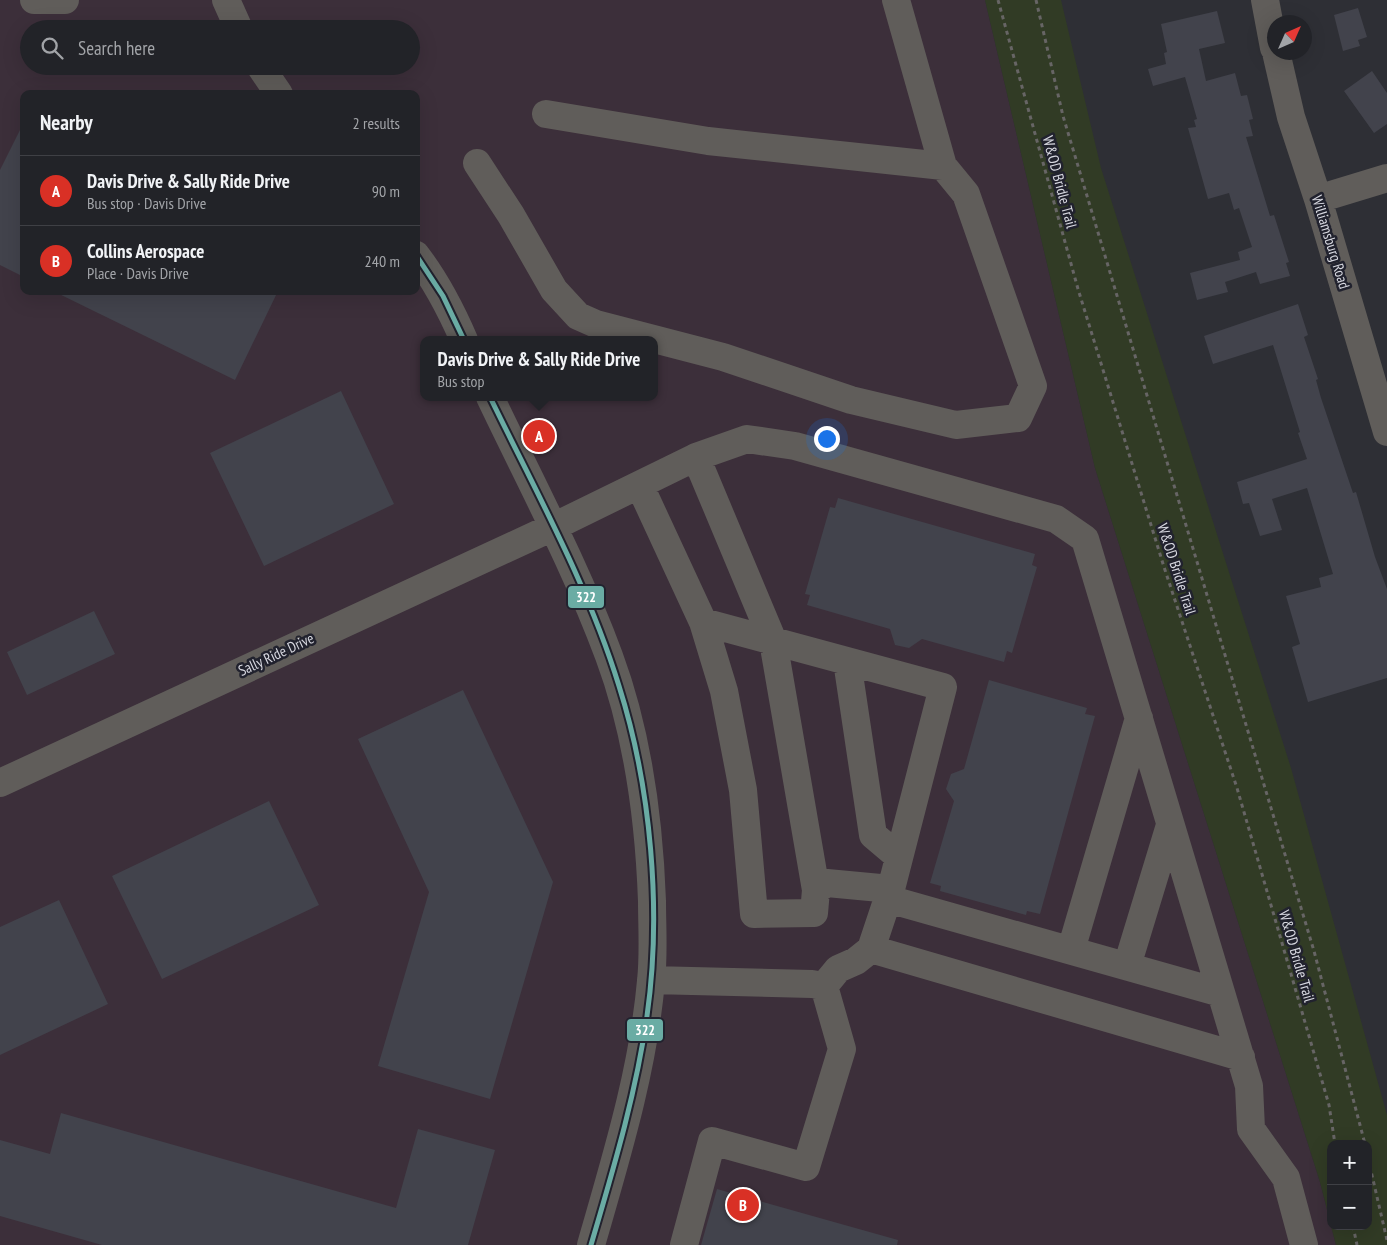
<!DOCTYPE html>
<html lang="en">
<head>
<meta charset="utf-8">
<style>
	:root { --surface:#222328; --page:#2e2f34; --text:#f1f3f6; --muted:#a2a4a8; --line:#3f4045; --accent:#d93025 }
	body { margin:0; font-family:"PT Sans Narrow",sans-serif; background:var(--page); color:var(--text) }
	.controls { position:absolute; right:15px; bottom:15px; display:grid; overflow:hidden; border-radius:10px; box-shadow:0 5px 20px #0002 }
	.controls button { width:45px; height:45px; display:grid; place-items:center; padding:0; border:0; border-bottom:1px solid var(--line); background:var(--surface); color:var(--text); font:25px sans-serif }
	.compass { position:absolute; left:1267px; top:15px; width:45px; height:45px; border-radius:50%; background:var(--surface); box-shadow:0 5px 20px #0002; rotate:45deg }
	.you { position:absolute; left:826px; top:438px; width:18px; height:18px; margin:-12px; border:4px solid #fff; border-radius:50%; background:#1a73e8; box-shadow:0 0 0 8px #1a73e833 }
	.badge { display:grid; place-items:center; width:32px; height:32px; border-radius:50%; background:var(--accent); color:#fff; font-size:16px; font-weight:700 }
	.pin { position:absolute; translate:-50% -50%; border:2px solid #fff; box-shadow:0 1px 5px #0006 }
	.popup { position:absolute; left:420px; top:336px; width:238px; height:65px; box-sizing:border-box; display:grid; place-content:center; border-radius:10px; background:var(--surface); filter:drop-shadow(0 1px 4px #0005); font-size:16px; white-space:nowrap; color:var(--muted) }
	.popup b { font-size:19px; color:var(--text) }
	.popup::after { content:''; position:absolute; left:50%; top:100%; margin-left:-10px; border:10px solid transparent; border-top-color:var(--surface) }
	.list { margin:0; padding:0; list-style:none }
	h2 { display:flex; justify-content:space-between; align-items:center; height:65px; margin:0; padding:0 20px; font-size:21px }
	h2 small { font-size:16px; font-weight:400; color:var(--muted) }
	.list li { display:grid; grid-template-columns:32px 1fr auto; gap:15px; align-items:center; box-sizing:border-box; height:70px; padding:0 20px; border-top:1px solid var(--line) }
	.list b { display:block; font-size:19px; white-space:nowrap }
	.list p { margin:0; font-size:16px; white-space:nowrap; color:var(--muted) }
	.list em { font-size:16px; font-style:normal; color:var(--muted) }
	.icon { flex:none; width:28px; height:28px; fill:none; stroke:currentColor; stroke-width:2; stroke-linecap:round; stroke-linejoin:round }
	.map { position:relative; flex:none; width:1387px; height:1245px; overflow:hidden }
	.search { position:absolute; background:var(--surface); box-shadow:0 5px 20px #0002; left:20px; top:20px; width:400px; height:55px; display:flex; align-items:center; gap:12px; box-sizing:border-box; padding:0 18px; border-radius:28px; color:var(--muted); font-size:19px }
	.panel { position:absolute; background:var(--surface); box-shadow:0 5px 20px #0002; left:20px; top:90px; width:400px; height:205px; border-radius:10px }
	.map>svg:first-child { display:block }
	.commercial { fill:#3c2f3a; fill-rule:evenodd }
	.green { fill:#313b25 }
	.building { fill:#42434c }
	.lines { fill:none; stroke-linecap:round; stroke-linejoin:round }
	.path { stroke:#676565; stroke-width:3; stroke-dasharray:4 4; stroke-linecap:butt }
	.minor { stroke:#605d5a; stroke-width:28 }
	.bus-1-casing { stroke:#21222e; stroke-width:9 }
	.bus-1 { stroke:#6aaca4; stroke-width:5 }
	.labels { text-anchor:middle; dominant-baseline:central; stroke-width:5; stroke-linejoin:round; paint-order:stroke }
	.street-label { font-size:15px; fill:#d7d8e0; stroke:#21222e }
	.line-badge { stroke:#21222e; stroke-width:2 }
	.badge-label { font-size:14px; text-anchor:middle; font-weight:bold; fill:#fff }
</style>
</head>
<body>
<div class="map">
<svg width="1387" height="1245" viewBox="0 0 1387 1245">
	<rect width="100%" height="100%" fill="#2e2f35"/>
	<path class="commercial" d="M0,0H985L1095,468L1320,1182L1336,1245H0ZM29,29H411V66H29ZM24,94H416V291H24ZM424,340H654V397H424Z"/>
	<path class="green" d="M985,0H1061L1101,168L1291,768L1387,1115V1245H1336L1331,1226H1368V1144H1331V1225L1320,1182L1095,468Z"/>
	<path class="building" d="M1358,8L1367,37L1358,40L1360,46L1343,51L1334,15Z
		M1217,11L1225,43L1199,49L1206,81L1235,73L1241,96L1247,95L1253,119L1249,120L1253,136L1246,137L1270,216L1274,215L1289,262L1286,263L1290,276L1260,284L1256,272L1225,282L1228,292L1197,300L1190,273L1240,260L1238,252L1252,247L1239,208L1234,210L1229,193L1208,199L1188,128L1196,127L1194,120L1197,119L1185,77L1153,86L1148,69L1166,64L1164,53L1167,52L1161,24Z
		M1372,71L1387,93V124L1374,133L1344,91Z
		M24,122V277L0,265V170Z
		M53,291H278L235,380Z
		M1298,304L1308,335L1304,337L1318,379L1316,380L1321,398L1353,493L1356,492L1375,557L1387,589V678L1308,702L1292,647L1300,644L1286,596L1321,587L1319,578L1333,574L1307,488L1272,499L1282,530L1260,536L1249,503L1243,504L1237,482L1307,459L1298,433L1300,432L1273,345L1213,364L1204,336Z
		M341,391L394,504L264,566L210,453Z
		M838,498L1035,554L1032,565L1037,567L1012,653L1007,651L1004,662L922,639L909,648L895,645L890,629L807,605L810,595L805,594L830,507L835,508Z
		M94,611L115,654L27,695L7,652Z
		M989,680L1087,708L1085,714L1095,716L1040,914L1027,911L1026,915L940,891L941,886L930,883L954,801L946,789L951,774L964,769Z
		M463,690L553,882L490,1099L378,1066L429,892L358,739Z
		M269,801L319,905L162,979L112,876Z
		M59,900L108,1004L0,1055V927Z
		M61,1113L396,1208L418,1129L495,1150L468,1245H102L0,1216V1140L50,1154Z
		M717,1189L898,1240L897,1245H701Z"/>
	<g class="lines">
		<path class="path" d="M998,0L1078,289L1164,567L1237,788L1329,1105L1335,1144
			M1036,0L1063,116L1314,951L1365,1144
			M1368,1158L1387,1240
			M1353,1226L1357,1245"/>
		<path class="minor" d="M34,0H65
			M226,0L239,29
			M1265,0L1274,48
			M1276,52L1291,117L1318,199L1387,432
			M260,66L279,94
			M546,114L708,141L943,166L896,0
			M477,163L511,215L554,290L578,316L596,324L723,357L851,400L956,425L1018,418L1033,386L966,194L943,166
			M1318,199L1387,178
			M416,255C436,281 451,310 464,340
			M490,397C531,483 576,567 609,656C638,734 649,818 652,901C652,927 654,954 651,981C643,1071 616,1158 591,1245
			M696,457L773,641L816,890
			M640,486L703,622L724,691L743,790L754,914L814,913L816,890L827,883L891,889L871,949L856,961L838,969L824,986L812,984L651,980
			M703,622L943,687L891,889
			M847,661L873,835L899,857
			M0,783L553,527L696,457L747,439L795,446L1056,519L1085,539L1249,1086L1251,1129L1286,1178L1304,1245
			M888,899L1221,993
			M871,949L1241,1057
			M1071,950L1139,718
			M1127,966L1170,825
			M684,1245L712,1141L806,1167L842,1049L824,986"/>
		<g class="bus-1-casing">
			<path id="bus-1" d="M416,255L443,296L464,340
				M490,397C536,492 588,585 619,686C651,787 662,911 647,1016C636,1094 613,1170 591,1245"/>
		</g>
		<use href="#bus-1" class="bus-1"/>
	</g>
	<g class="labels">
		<g class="street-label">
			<text transform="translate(1060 182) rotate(75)">W&amp;OD Bridle Trail</text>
			<text transform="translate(1331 242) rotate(73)">Williamsburg Road</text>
			<text transform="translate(1177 569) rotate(72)">W&amp;OD Bridle Trail</text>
			<text transform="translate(276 654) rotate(-25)">Sally Ride Drive</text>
			<text transform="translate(1297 956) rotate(74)">W&amp;OD Bridle Trail</text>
		</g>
	</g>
	<g class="line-badge">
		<rect x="567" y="585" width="38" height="24" rx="5" fill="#6aaca4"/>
		<rect x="626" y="1018" width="38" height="24" rx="5" fill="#6aaca4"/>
	</g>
	<g class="badge-label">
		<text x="586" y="602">322</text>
		<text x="645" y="1035">322</text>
	</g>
</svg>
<div class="controls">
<button>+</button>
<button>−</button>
</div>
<svg class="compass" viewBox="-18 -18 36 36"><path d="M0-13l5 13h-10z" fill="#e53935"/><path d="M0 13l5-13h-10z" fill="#a2a4a8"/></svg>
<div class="you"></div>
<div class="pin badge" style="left:539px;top:436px">A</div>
<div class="popup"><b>Davis Drive &amp; Sally Ride Drive</b>Bus stop</div>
<div class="pin badge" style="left:743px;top:1205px">B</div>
<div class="search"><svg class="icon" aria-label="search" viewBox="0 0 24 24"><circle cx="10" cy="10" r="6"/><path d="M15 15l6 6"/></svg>Search here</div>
<section class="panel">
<h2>Nearby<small>2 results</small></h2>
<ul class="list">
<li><span class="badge">A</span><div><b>Davis Drive &amp; Sally Ride Drive</b><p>Bus stop · Davis Drive</p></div><em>90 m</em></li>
<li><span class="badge">B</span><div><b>Collins Aerospace</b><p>Place · Davis Drive</p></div><em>240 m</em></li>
</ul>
</section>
</div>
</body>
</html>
